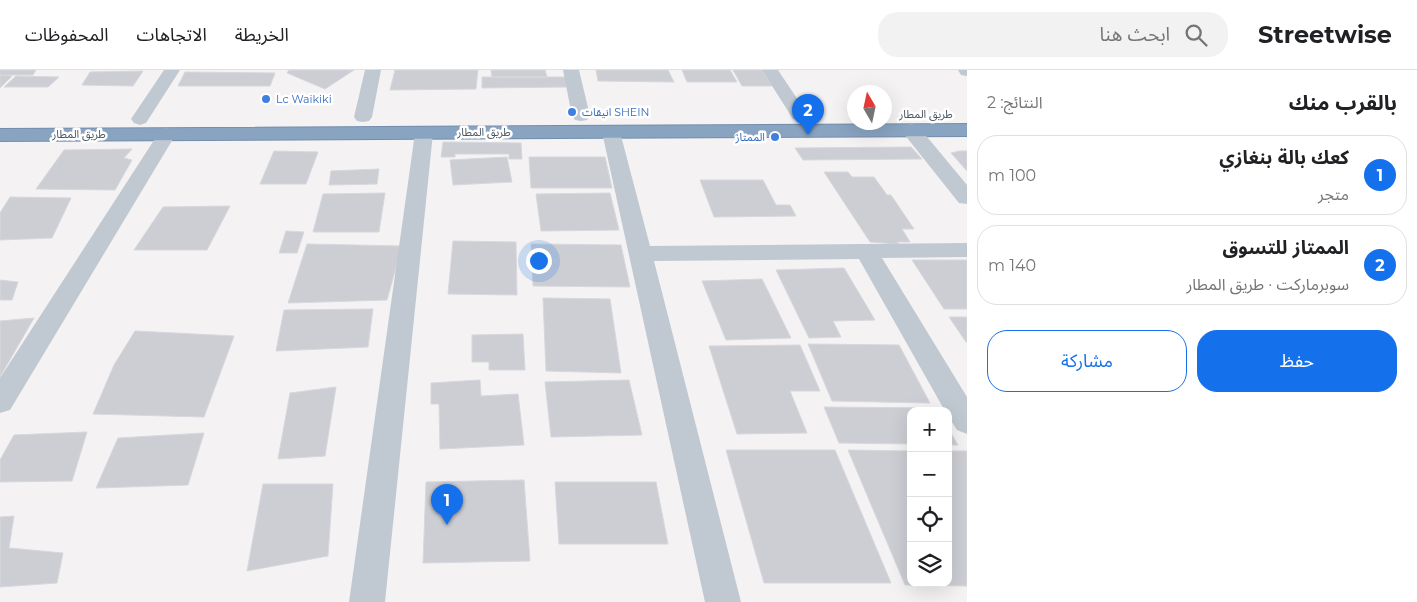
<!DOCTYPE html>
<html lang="ar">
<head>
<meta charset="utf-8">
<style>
	:root { --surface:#fff; --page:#f2f2f2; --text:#202124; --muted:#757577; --line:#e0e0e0; --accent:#1570eb }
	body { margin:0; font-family:Montserrat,"Noto Sans Arabic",sans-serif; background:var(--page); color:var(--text); direction:rtl }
	.controls { position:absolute; right:15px; bottom:15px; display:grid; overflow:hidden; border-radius:10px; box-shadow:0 5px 20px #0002 }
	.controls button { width:45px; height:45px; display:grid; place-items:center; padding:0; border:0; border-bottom:1px solid var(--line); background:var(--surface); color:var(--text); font:25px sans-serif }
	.compass { position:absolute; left:847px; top:15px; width:45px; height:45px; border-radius:50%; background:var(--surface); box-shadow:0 5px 20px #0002; rotate:351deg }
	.you { position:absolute; left:538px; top:190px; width:18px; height:18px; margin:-12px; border:4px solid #fff; border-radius:50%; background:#1a73e8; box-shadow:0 0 0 8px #1a73e833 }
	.badge { display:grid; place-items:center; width:32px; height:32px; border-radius:50%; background:var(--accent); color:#fff; font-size:16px; font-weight:700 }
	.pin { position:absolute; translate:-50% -41px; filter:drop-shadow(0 1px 2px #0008) }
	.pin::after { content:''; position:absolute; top:26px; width:18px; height:15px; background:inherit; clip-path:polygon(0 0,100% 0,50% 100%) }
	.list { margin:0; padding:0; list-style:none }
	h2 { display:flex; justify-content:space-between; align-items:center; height:65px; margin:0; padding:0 20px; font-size:21px }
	h2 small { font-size:16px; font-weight:400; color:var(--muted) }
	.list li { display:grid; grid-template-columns:32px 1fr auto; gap:15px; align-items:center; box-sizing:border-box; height:80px; margin:0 10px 10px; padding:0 10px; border:1px solid var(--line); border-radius:20px }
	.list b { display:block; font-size:19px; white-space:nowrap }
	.list p { margin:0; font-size:16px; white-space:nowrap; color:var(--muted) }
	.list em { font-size:16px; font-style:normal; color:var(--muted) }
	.actions { display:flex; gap:10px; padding:15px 20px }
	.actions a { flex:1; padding:11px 0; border:1px solid var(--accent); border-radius:20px; text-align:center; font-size:18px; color:var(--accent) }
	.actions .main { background:var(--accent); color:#fff }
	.icon { flex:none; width:28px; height:28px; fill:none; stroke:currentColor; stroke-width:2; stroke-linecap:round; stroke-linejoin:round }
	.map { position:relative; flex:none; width:967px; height:532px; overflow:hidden; direction:ltr }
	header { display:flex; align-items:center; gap:30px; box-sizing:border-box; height:70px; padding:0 25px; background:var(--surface); border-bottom:1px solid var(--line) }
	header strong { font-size:24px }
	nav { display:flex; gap:28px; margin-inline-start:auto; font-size:18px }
	.search { width:350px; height:45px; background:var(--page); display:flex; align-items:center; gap:12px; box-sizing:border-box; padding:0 18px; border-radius:20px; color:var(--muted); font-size:19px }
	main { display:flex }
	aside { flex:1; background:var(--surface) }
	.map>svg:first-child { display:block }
	.building { fill:#ccced4; stroke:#d6d8dd }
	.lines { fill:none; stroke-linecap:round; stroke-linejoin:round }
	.highway-casing { stroke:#748ead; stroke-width:2 }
	.street { fill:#c0c9d1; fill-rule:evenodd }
	.highway { fill:#89a4c1; fill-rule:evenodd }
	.shop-dot { fill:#3f7fe0; stroke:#fff; stroke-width:2 }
	.labels { text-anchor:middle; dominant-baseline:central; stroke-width:5; stroke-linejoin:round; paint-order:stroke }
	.far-shop-label { font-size:11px; fill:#366cbe; stroke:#fff; text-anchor:start }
	.far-street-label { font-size:11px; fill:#495560; stroke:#fff }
</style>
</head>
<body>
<header>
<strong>Streetwise</strong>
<div class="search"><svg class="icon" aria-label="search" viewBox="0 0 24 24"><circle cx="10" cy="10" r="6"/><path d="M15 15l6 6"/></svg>ابحث هنا</div>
<nav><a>الخريطة</a><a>الاتجاهات</a><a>المحفوظات</a></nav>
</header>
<main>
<aside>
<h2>بالقرب منك<small>النتائج: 2</small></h2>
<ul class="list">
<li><span class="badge">1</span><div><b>كعك بالة بنغازي</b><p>متجر</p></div><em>100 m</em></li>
<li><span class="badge">2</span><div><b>الممتاز للتسوق</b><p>سوبرماركت · طريق المطار</p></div><em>140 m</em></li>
</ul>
<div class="actions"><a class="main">حفظ</a><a>مشاركة</a></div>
</aside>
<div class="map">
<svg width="967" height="532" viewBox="0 0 967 532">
	<rect width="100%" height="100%" fill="#f4f2f2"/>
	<path class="building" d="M0,0H36L33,5H0Z
		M289,0H354L325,19L287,3Z
		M395,0H478L476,19L390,20Z
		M491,0H545L547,7H492Z
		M596,0H668L674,12L598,11Z
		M682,0H730L737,12H687Z
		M733,0H762L772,16H742Z
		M143,1L133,16L82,15L90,2Z
		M185,2L275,3L270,16H178Z
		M0,5L12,6L0,18Z
		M16,6L59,7L48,17H4Z
		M482,7H565L567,17L482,18Z
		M443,72L521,73L522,89H509V84H455V87H441Z
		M911,77L922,89L803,90L795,78Z
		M132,79L124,88L132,90L115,120L36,119L64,80Z
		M274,81L318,82L306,114H260Z
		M959,81H967V101L951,83Z
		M507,87L512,112L453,115L450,90Z
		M529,87H605L612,118H531Z
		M379,99L377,114L329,115L331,101Z
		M824,102H848L852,107H874L887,125H891L914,159H902L910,172H897L899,174L870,172Z
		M700,110H763L776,135H790L796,146L714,147Z
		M385,123L379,162H313L323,124Z
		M610,123L619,160L541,161L536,124Z
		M10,127L71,128L52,168L0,170V143Z
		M230,136L207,180H134L163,137Z
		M286,161L304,162L297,183H279Z
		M453,171L516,172L517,225L448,224Z
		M307,174L402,176L387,230L288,233Z
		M531,174L621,175L630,217L533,216Z
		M912,190H967V239H944Z
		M844,198L875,250L833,251L841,267L809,268L776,200Z
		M762,209L791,268L726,270L702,211Z
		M0,210L18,212L12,230H0Z
		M543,228L610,229L621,303L546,301Z
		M373,239L368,277L276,281L284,240Z
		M949,247H967V272H966Z
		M34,248L0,307V251Z
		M135,261L234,266L204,347L93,344L114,295Z
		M523,264L525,300H489V292H472V265Z
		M808,274L899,275L930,333L832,331Z
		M800,275L820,321H790L807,363L737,364L709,276Z
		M480,310L481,326L518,324L524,375L440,379L439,334H431V313Z
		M629,310L642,365L551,367L545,312Z
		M336,317L325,386L278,389L290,323Z
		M824,337L937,338L939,341H911V374L839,373Z
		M948,358L958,375H948Z
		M87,362L72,411L0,412V390L14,365Z
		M204,363L188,415L96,418L118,368Z
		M726,380H835L891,513H764Z
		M848,380L911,381V513H948V381H967V516L905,515Z
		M524,410L530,491L423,493L426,412Z
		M555,412H656L668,474H559Z
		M263,414H333L328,486L247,501Z
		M14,446L9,478L63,483L57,513L0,517V447Z"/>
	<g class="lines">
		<g class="highway-casing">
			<path id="highway" d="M967,54V66L0,71V59Z"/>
		</g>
		<path class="street" d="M164,0H180L146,53L140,55L134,53L131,49Z
			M365,0H381L372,47L369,51L363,52L357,51L354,47Z
			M563,0H579L590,46L587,50L581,51L575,50L572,46Z
			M762,0H778L808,45L805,49L799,50L793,49Z
			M958,0H967V6L961,5Z
			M911,54L918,56L967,115V134L959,133L904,64L902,60L904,56Z
			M611,56L618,58L620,62L650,176L967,173V187L882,188L967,327V364L957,360L948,346V341H945L859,189L654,191L741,532H705L602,62L604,58Z
			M424,57L431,59L433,63L385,532H349L415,63L417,59Z
			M167,58L174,60L176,64L10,340L0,343V308L158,64L160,60Z"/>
		<use href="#highway" class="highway"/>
	</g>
	<g class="shop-dot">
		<circle cx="266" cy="29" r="5"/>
		<circle cx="572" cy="42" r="5"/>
		<circle cx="775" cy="67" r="5"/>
	</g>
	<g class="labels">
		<g class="far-shop-label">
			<text x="276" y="29">Lc Waikiki</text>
			<text x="582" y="42">انيقات SHEIN</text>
			<text x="765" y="67" text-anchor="end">الممتاز</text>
		</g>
		<g class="far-street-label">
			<text x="926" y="44">طريق المطار</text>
			<text x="484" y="62">طريق المطار</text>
			<text x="79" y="64">طريق المطار</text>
		</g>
	</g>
</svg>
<div class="controls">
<button>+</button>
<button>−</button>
<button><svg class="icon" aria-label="locate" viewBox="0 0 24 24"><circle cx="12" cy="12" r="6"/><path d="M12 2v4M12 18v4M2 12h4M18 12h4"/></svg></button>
<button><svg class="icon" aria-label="layers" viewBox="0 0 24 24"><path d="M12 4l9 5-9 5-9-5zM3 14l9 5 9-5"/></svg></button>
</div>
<svg class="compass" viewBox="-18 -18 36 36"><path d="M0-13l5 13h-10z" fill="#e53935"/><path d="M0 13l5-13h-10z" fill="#757577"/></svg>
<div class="you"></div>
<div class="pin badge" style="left:447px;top:455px">1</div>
<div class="pin badge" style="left:808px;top:65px">2</div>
</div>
</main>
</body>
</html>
